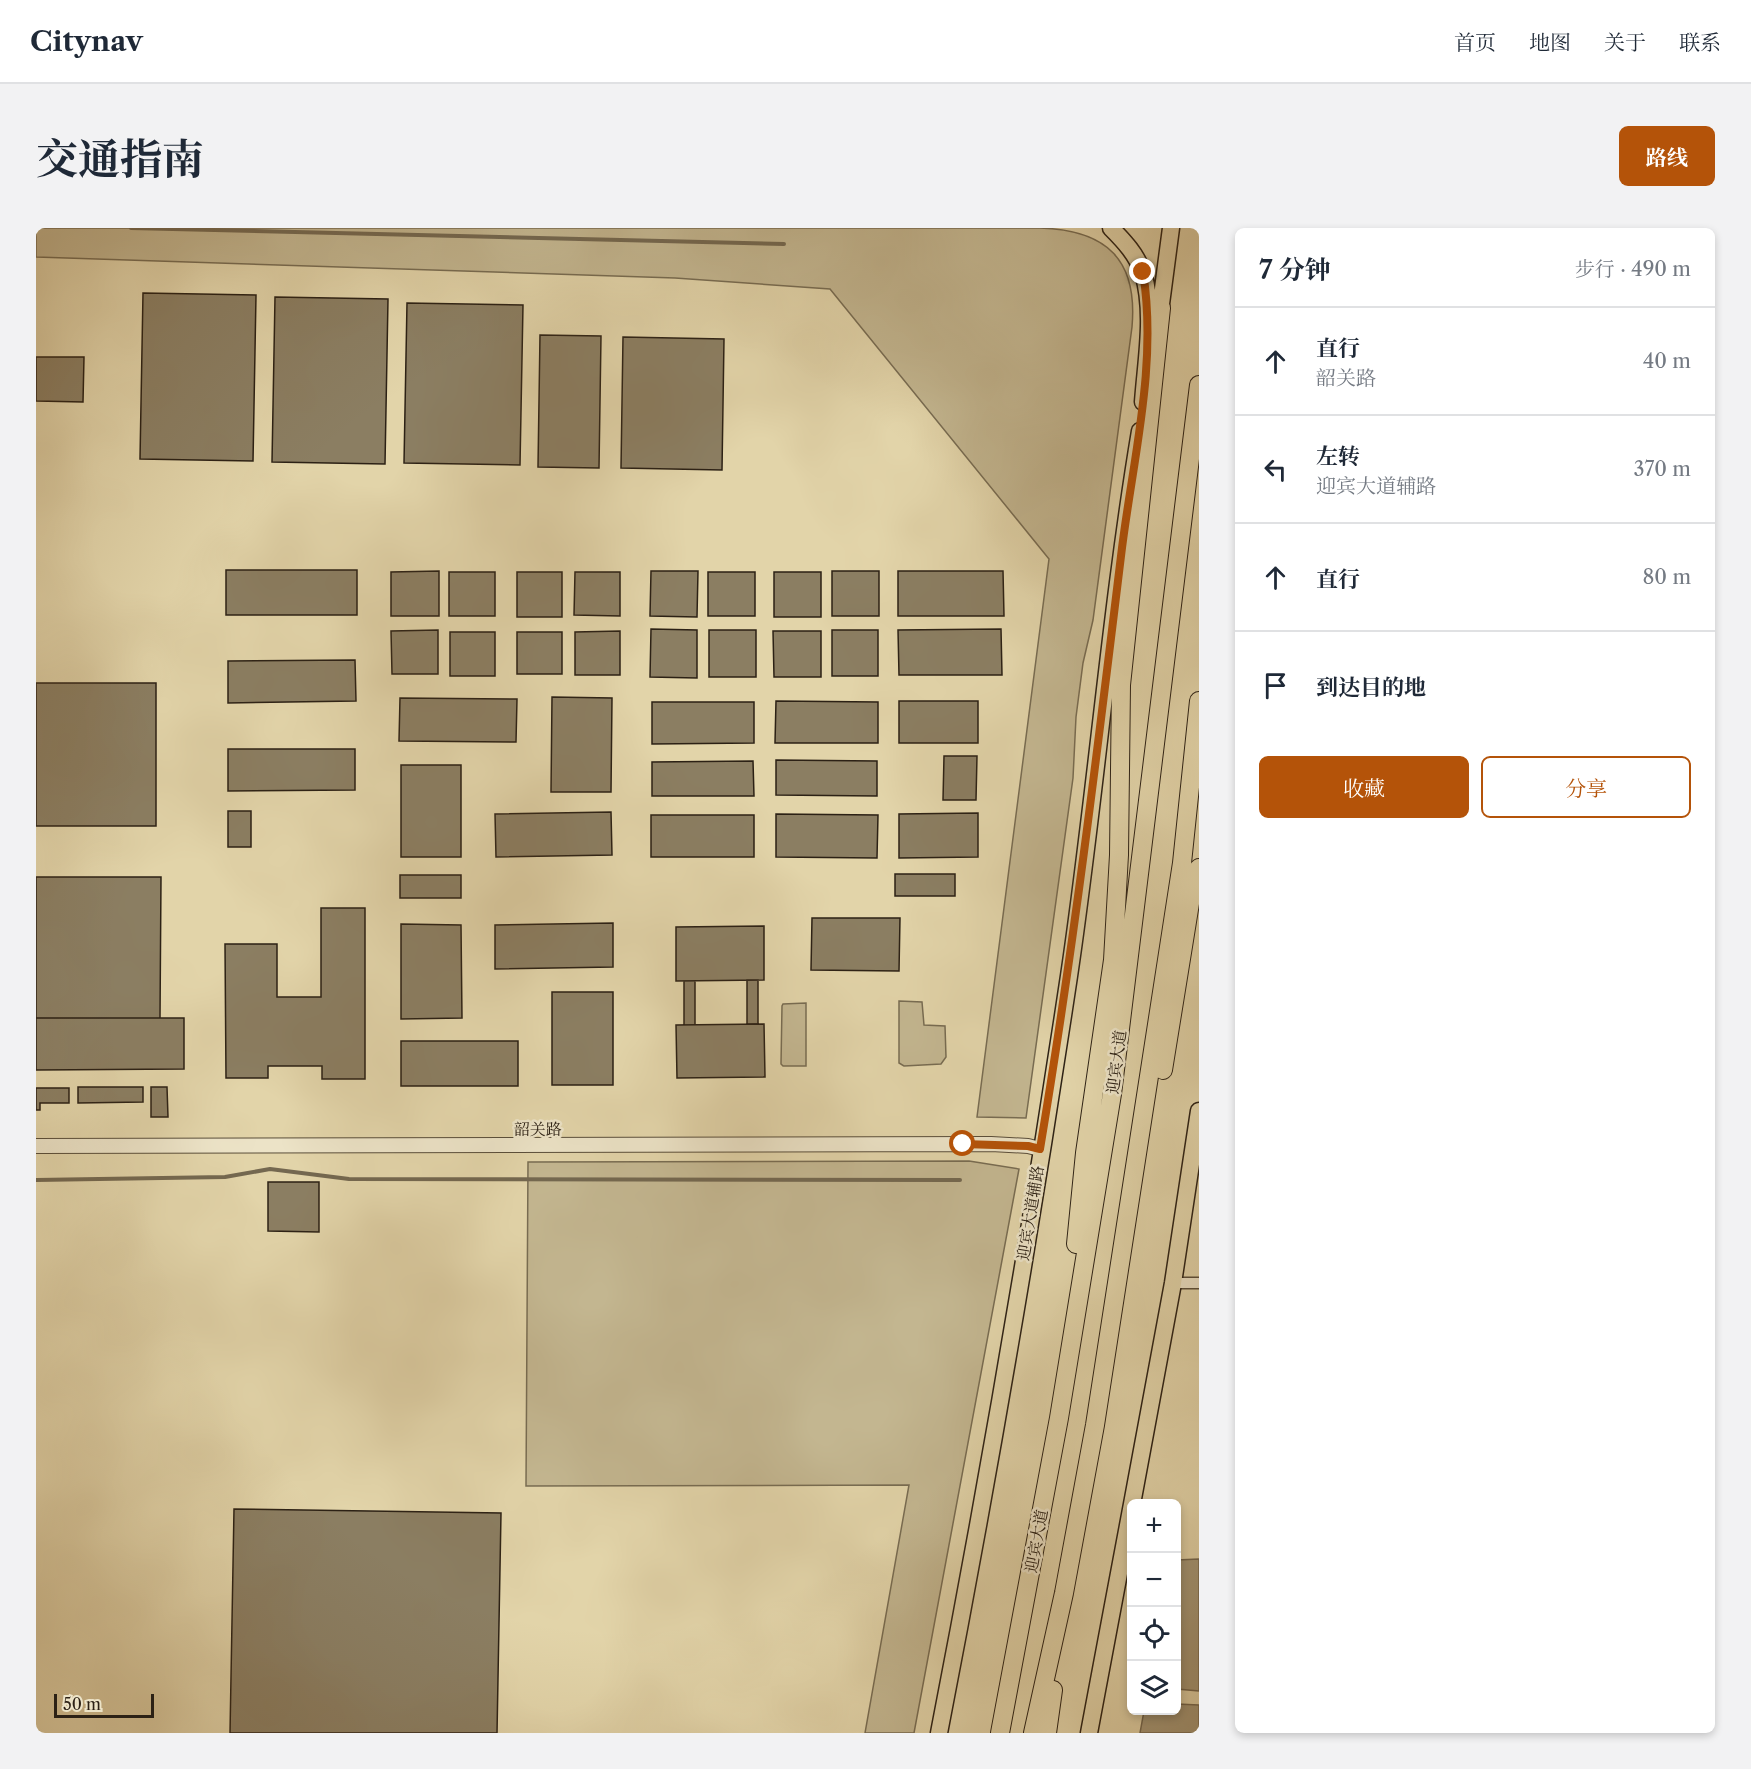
<!DOCTYPE html>
<html lang="zh">
<head>
<meta charset="utf-8">
<style>
	:root { --surface:#fff; --page:#f2f2f3; --text:#1f2937; --muted:#747a83; --line:#e0e1e3; --accent:#b45309 }
	body { margin:0; font-family:"Libre Caslon Text","Noto Serif SC",serif; background:var(--page); color:var(--text) }
	.controls { position:absolute; right:18px; bottom:18px; display:grid; overflow:hidden; border-radius:9px; box-shadow:0 3px 9px #0003 }
	.controls button { width:54px; height:54px; display:grid; place-items:center; padding:0; border:0; border-bottom:2px solid var(--line); background:var(--surface); color:var(--text); font:30px sans-serif }
	.scale { position:absolute; left:18px; bottom:15px; width:100px; box-sizing:border-box; padding-left:6px; border:3px solid #2c2115; border-top:0; font-size:16px; line-height:21px; white-space:nowrap; color:#2c2115; -webkit-text-stroke:4px #ece3c7; paint-order:stroke }
	.stop { position:absolute; width:18px; height:18px; margin:-14px; border:4px solid #b45309; border-radius:50%; background:#fff }
	.stop.end { background:#b45309; border-color:#fff; box-shadow:0 2px 6px #0008 }
	.list { margin:0; padding:0; list-style:none }
	h2 { display:flex; justify-content:space-between; align-items:center; height:78px; margin:0; padding:0 24px; font-size:26px }
	h2 small { font-size:20px; font-weight:400; color:var(--muted) }
	.list li { display:grid; grid-template-columns:39px 1fr auto; gap:18px; align-items:center; box-sizing:border-box; height:108px; padding:0 24px; border-top:2px solid var(--line) }
	.list b { display:block; font-size:22px; white-space:nowrap }
	.list p { margin:0; font-size:20px; white-space:nowrap; color:var(--muted) }
	.list em { font-size:20px; font-style:normal; color:var(--muted) }
	.actions { display:flex; gap:12px; padding:18px 24px }
	.actions a { flex:1; padding:14px 0; border:2px solid var(--accent); border-radius:9px; text-align:center; font-size:21px; color:var(--accent) }
	.actions .main { background:var(--accent); color:#fff }
	.icon { flex:none; width:33px; height:33px; fill:none; stroke:currentColor; stroke-width:2; stroke-linecap:round; stroke-linejoin:round }
	.map { position:relative; flex:none; width:1163px; height:1505px; overflow:hidden; border-radius:9px }
	header { display:flex; align-items:center; gap:36px; box-sizing:border-box; height:84px; padding:0 30px; background:var(--surface); border-bottom:2px solid var(--line) }
	header strong { font-size:28px }
	nav { display:flex; gap:33px; margin-inline-start:auto; font-size:21px }
	.intro { display:flex; align-items:center; justify-content:space-between; box-sizing:border-box; height:144px; padding:0 36px }
	h1 { margin:0; font-size:42px }
	.button { padding:15px 27px; border-radius:9px; background:var(--accent); color:#fff; font-size:21px; font-weight:700 }
	main { display:flex; gap:36px; padding:0 36px }
	aside { flex:1; background:var(--surface); border-radius:9px; box-shadow:0 3px 9px #0003 }
	.map>svg:first-child { display:block }
	.green { fill:#c3b690; stroke:#786c52; stroke-width:1.5 }
	.water { fill:#a49777; stroke:#746850; stroke-width:1.5 }
	.lines { fill:none; stroke-linecap:round; stroke-linejoin:round }
	.stream { stroke:#746850; stroke-width:4 }
	.building { fill:#8b7e62; stroke:#2c2115; stroke-width:1.5 }
	.minor-casing { stroke:#5a4e3a; stroke-width:13 }
	.tertiary-casing { stroke:#5a4e3a; stroke-width:16 }
	.primary-casing { stroke:#2c2115; stroke-width:19 }
	.trunk-casing { stroke:#2c2115; stroke-width:20 }
	.minor { stroke:#ece3c7; stroke-width:10 }
	.tertiary { stroke:#ece3c7; stroke-width:14 }
	.primary { stroke:#e2d4a9; stroke-width:16 }
	.trunk { stroke:#e2d4a9; stroke-width:18 }
	.route { stroke:#b45309; stroke-width:8 }
	.labels { text-anchor:middle; dominant-baseline:central; stroke-width:5; stroke-linejoin:round; paint-order:stroke }
	.street-label { font-size:16px; fill:#2c2115; stroke:#ece3c7 }
</style>
</head>
<body>
<header>
<strong>Citynav</strong>
<nav><a>首页</a><a>地图</a><a>关于</a><a>联系</a></nav>
</header>
<div class="intro"><h1>交通指南</h1><a class="button">路线</a></div>
<main>
<div class="map">
<svg width="1163" height="1505" viewBox="0 0 1163 1505">
	<rect width="100%" height="100%" fill="#e2d4a9"/>
	<filter id="stains"><feTurbulence type="fractalNoise" baseFrequency=".00333" numOctaves="4"/><feColorMatrix values="0 0 0 0 .2 0 0 0 0 .09 0 0 0 0 .02 0 0 0 .5 -.17"/></filter>
	<radialGradient id="worn" r=".72"><stop offset=".6" stop-color="#630" stop-opacity="0"/><stop offset="1" stop-color="#630" stop-opacity=".3"/></radialGradient>
	<path class="green" d="M0,0H1004C1070,2 1102,31 1096,99L1057,392L1047,435L1040,489L1037,550L990,890L941,889L1013,331L794,61L639,50L0,29Z
		M863,773L886,774L888,797L909,798L910,829L905,836L868,838L863,835Z
		M770,775V838H747L745,836L746,778L747,776Z
		M933,933L983,941L878,1505H829L873,1257L490,1258L492,934Z"/>
	<path class="water" d="M1163,1331V1463L1141,1461V1332Z
		M1141,1476L1163,1477V1505H1104L1108,1483L1140,1482Z"/>
	<g class="lines">
		<path class="stream" d="M95,0L748,16
			M0,952L189,949L234,941L313,951L924,952"/>
	</g>
	<path class="building" d="M107,65L220,67L217,233L104,231Z
		M239,69L352,71L349,236L236,234Z
		M371,75L487,77L484,237L368,235Z
		M504,107L565,108L563,240L502,239Z
		M587,109L688,111L686,242L585,240Z
		M0,129H48L47,174L0,173Z
		M190,342H321V387H190Z
		M403,343V388H355V344Z
		M615,343H662L661,389L614,388Z
		M796,343H843V388H796Z
		M862,343H967L968,388H862Z
		M413,344H459V388H413Z
		M481,344H526V389H481Z
		M539,344H584V388L538,387Z
		M672,344H719V388H672Z
		M738,344H785V389H738Z
		M615,401L661,402V450L614,449Z
		M965,401L966,447H863L862,402Z
		M402,402V446H356L355,403Z
		M673,402H720V449H673Z
		M796,402H842V448H796Z
		M584,403V447H539V404Z
		M737,403H785V449H738Z
		M414,404H459V448H414Z
		M481,404H526V446H481Z
		M319,432L320,473L192,475V433Z
		M0,455H120V598H0Z
		M516,469L576,470L575,564H515Z
		M364,470L481,471L480,514L363,513Z
		M740,473L842,474V515H739Z
		M863,473H942V515H863Z
		M616,474H718V515L616,516Z
		M192,521H319V562L192,563Z
		M908,528H941L940,572H907Z
		M740,532L841,533V568L740,567Z
		M717,533L718,568H616V534Z
		M365,537H425V629H365Z
		M192,583H215V619H192Z
		M575,584L576,627L460,629L459,586Z
		M942,585V629L863,630V586Z
		M740,586L842,587L841,630L740,629Z
		M615,587H718V629H615Z
		M859,646H919V668H859Z
		M364,647H425V670H364Z
		M0,649H125L124,790H0Z
		M285,680H329V851H286V838H232V850H190L189,716H241V769H285Z
		M776,690H864L863,743L775,742Z
		M577,695V739L459,741V697Z
		M365,696L425,697L426,790L365,791Z
		M728,698V752L640,753V699Z
		M711,752H722V796H711Z
		M648,753H659V797H648Z
		M516,764H577V857H516Z
		M0,790H148V841L0,842Z
		M728,796L729,849L641,850L640,797Z
		M365,813H482V858H365Z
		M42,859H107V874L42,875Z
		M115,859H131L132,889H115Z
		M0,860H33V875H4V882H0Z
		M232,954H283V1004L232,1003Z
		M198,1281L465,1285L461,1505H194Z"/>
	<g class="lines">
		<g class="minor-casing">
			<path id="minor" d="M1137,1055H1163"/>
		</g>
		<g class="tertiary-casing">
			<path id="tertiary" d="M0,918L955,916L992,918L1004,921"/>
		</g>
		<g class="primary-casing">
			<path id="primary" d="M1075,0C1088,13 1101,27 1107,45C1119,85 1110,132 1107,174
				M1123,91L1135,0
				M1096,1276L1137,1055L1163,883
				M903,1505C952,1253 995,1001 1033,748C1060,566 1074,383 1104,203
				M1053,1505L1096,1276"/>
		</g>
		<g class="trunk-casing">
			<path id="trunk" d="M1127,842L1154,675L1163,640
				M1040,1016L1049,925L1077,732L1083,627L1085,457L1125,80
				M964,1505L1023,1190L1076,866L1163,157
				M997,1505L1028,1365L1059,1197L1146,635L1163,473
				M1011,1505L1017,1462"/>
		</g>
		<use href="#minor" class="minor"/>
		<use href="#tertiary" class="tertiary"/>
		<use href="#primary" class="primary"/>
		<use href="#trunk" class="trunk"/>
	</g>
	<g class="lines">
		<path class="route" d="M927,916L992,918L1004,921C1037,724 1061,526 1085,328C1096,234 1122,138 1107,44"/>
	</g>
	<g class="labels">
		<g class="street-label">
			<text transform="translate(1080 834) rotate(-83)">迎宾大道</text>
			<text x="502" y="901">韶关路</text>
			<text transform="translate(994 985) rotate(-81)">迎宾大道辅路</text>
			<text transform="translate(1000 1313) rotate(-80)">迎宾大道</text>
		</g>
	</g>
	<rect width="100%" height="100%" filter="url(#stains)"/>
	<rect width="100%" height="100%" fill="url(#worn)"/>
</svg>
<div class="controls">
<button>+</button>
<button>−</button>
<button><svg class="icon" aria-label="locate" viewBox="0 0 24 24"><circle cx="12" cy="12" r="6"/><path d="M12 2v4M12 18v4M2 12h4M18 12h4"/></svg></button>
<button><svg class="icon" aria-label="layers" viewBox="0 0 24 24"><path d="M12 4l9 5-9 5-9-5zM3 14l9 5 9-5"/></svg></button>
</div>
<div class="scale">50 m</div>
<div class="stop" style="left:927px;top:916px"></div>
<div class="stop end" style="left:1107px;top:44px"></div>
</div>
<aside>
<h2>7 分钟<small>步行 · 490 m</small></h2>
<ul class="list">
<li><svg class="icon" aria-label="ahead" viewBox="0 0 24 24"><path d="M12 20V5M6 11l6-6 6 6"/></svg><div><b>直行</b><p>韶关路</p></div><em>40 m</em></li>
<li><svg class="icon" aria-label="left" viewBox="0 0 24 24"><path d="M17 20v-9H6M10 6l-5 5 5 5"/></svg><div><b>左转</b><p>迎宾大道辅路</p></div><em>370 m</em></li>
<li><svg class="icon" aria-label="ahead" viewBox="0 0 24 24"><path d="M12 20V5M6 11l6-6 6 6"/></svg><div><b>直行</b></div><em>80 m</em></li>
<li><svg class="icon" aria-label="arrive" viewBox="0 0 24 24"><path d="M6 21V4h12l-3 4 3 4H6"/></svg><div><b>到达目的地</b></div></li>
</ul>
<div class="actions"><a class="main">收藏</a><a>分享</a></div>
</aside>
</main>
</body>
</html>
